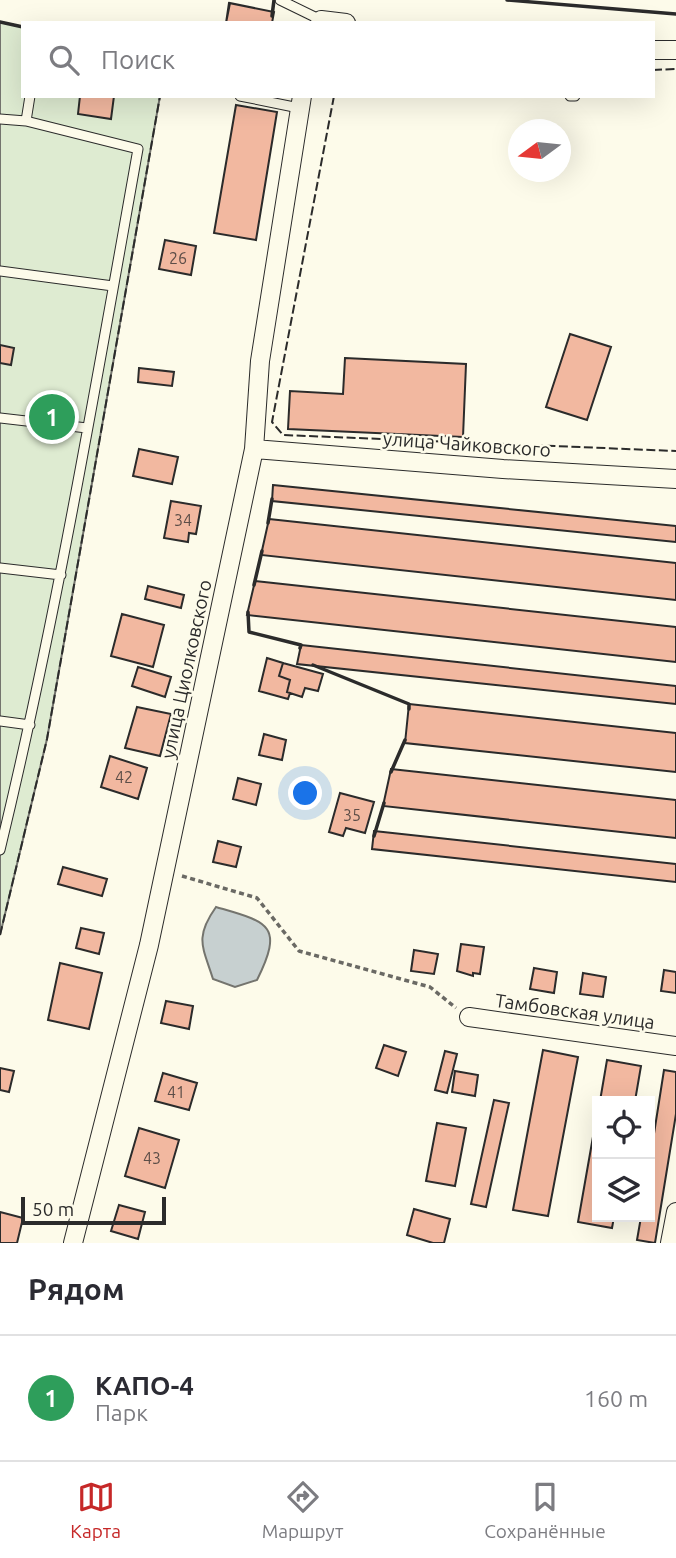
<!DOCTYPE html>
<html lang="ru">
<head>
<meta charset="utf-8">
<style>
	:root { --surface:#fff; --page:#f2f2f3; --text:#2b2b33; --muted:#7c7c81; --line:#e1e1e2; --accent:#c62828 }
	body { margin:0; font-family:Ubuntu,sans-serif; background:var(--page); color:var(--text) }
	.controls { position:absolute; right:21px; bottom:21px; display:grid; overflow:hidden; border-radius:0px; box-shadow:0 7px 28px #0002 }
	.controls button { width:63px; height:63px; display:grid; place-items:center; padding:0; border:0; border-bottom:2px solid var(--line); background:var(--surface); color:var(--text); font:35px sans-serif }
	.compass { position:absolute; left:508px; top:119px; width:63px; height:63px; border-radius:50%; background:var(--surface); box-shadow:0 7px 28px #0002; rotate:255deg }
	.scale { position:absolute; left:21px; bottom:18px; width:145px; box-sizing:border-box; padding-left:7px; border:4px solid #2b2b2b; border-top:0; font-size:19px; line-height:24px; white-space:nowrap; color:#2b2b2b; -webkit-text-stroke:5px #fdfbea; paint-order:stroke }
	.you { position:absolute; left:306px; top:794px; width:24px; height:24px; margin:-18px; border:5px solid #fff; border-radius:50%; background:#1a73e8; box-shadow:0 0 0 10px #1a73e833 }
	.badge { display:grid; place-items:center; width:46px; height:46px; border-radius:50%; background:var(--accent); color:#fff; font-size:23px; font-weight:700 }
	.pin { position:absolute; translate:-50% -50%; border:4px solid #fff; box-shadow:0 2px 7px #0006 }
	.list { margin:0; padding:0; list-style:none }
	h2 { display:flex; justify-content:space-between; align-items:center; height:91px; margin:0; padding:0 28px; font-size:30px }
	h2 small { font-size:23px; font-weight:400; color:var(--muted) }
	.list li { display:grid; grid-template-columns:46px 1fr auto; gap:21px; align-items:center; box-sizing:border-box; height:126px; padding:0 28px; border-top:2px solid var(--line) }
	.list b { display:block; font-size:26px; white-space:nowrap }
	.list p { margin:0; font-size:23px; white-space:nowrap; color:var(--muted) }
	.list em { font-size:23px; font-style:normal; color:var(--muted) }
	.icon { flex:none; width:38px; height:38px; fill:none; stroke:currentColor; stroke-width:2; stroke-linecap:round; stroke-linejoin:round }
	.map { position:relative; flex:none; width:676px; height:1243px; overflow:hidden }
	.search { position:absolute; background:var(--surface); box-shadow:0 7px 28px #0002; left:21px; right:21px; top:21px; height:77px; display:flex; align-items:center; gap:18px; box-sizing:border-box; padding:0 24px; border-radius:0px; color:var(--muted); font-size:26px }
	.sheet { height:217px; background:var(--surface) }
	nav { display:flex; justify-content:space-around; align-items:center; box-sizing:border-box; height:98px; border-top:2px solid var(--line); background:var(--surface); font-size:19px; color:var(--muted) }
	nav a { display:grid; justify-items:center; gap:4px }
	nav .on { color:var(--accent) }
	.map>svg:first-child { display:block }
	.green { fill:#deebd1; stroke:#74746e; stroke-width:2 }
	.water { fill:#c7d0d0; stroke:#74746e; stroke-width:2 }
	.building { fill:#f2b8a0; stroke:#2b2b2b; stroke-width:2 }
	.lines { fill:none; stroke-linecap:round; stroke-linejoin:round }
	.lane-casing { stroke:#2b2b2b; stroke-width:11 }
	.street-casing { stroke:#2b2b2b; stroke-width:20 }
	.path { stroke:#6a6964; stroke-width:3.5; stroke-dasharray:5 3.5; stroke-linecap:butt }
	.lane { stroke:#fdfbea; stroke-width:9 }
	.street { stroke:#fdfbea; stroke-width:18 }
	.fence { stroke:#2b2b2b; stroke-width:2; stroke-dasharray:9 3.5; stroke-linecap:butt }
	.wall { stroke:#2b2b2b; stroke-width:3.5 }
	.labels { text-anchor:middle; dominant-baseline:central; stroke-width:5; stroke-linejoin:round; paint-order:stroke }
	.number-label { font-size:16px; fill:#5d4e48 }
	.street-label { font-size:19px; fill:#2b2b2b; stroke:#fdfbea }
</style>
</head>
<body>
<div class="map">
<svg width="676" height="1243" viewBox="0 0 676 1243">
	<rect width="100%" height="100%" fill="#fdfbea"/>
	<path class="green" d="M0,22L23,27V96H160L47,739L0,935Z"/>
	<path class="water" d="M216,907C267,922 285,924 257,980L235,987L213,979C203,947 194,938 216,907Z"/>
	<path class="building" d="M229,3L274,12L272,23H226Z
		M230,3L274,12L272,23H226Z
		M80,96H114L111,119L78,114Z
		M236,105L277,112L256,240L214,233Z
		M165,240L196,246L191,275L159,269Z
		M570,334L611,347L587,420L546,407Z
		M0,345L14,348L11,365L0,363Z
		M345,358L466,364L463,437L288,429L290,391L343,394Z
		M139,368L174,372L172,386L138,382Z
		M139,449L178,457L172,484L133,476Z
		M273,485L676,526V542L272,501Z
		M171,501L201,506L196,534L189,533L188,542L164,538Z
		M269,519L676,563V600L261,555Z
		M255,581L676,627V662L247,615Z
		M148,586L184,595L181,608L145,599Z
		M122,614L164,625L153,667L111,656Z
		M301,645L676,686V704L297,664Z
		M267,658L283,663L279,676L290,680L287,692L290,693L288,699L259,691Z
		M283,663L323,674L318,691L305,688L302,697L287,692L290,680L279,676Z
		M138,667L171,677L165,697L132,686Z
		M409,704L676,733V772L405,743Z
		M137,707L171,714L160,756L125,748Z
		M264,734L286,740L282,760L259,755Z
		M110,756L147,768L138,799L101,787Z
		M391,769L676,800V838L383,806Z
		M238,778L261,784L256,805L233,799Z
		M340,793L374,802L365,833L346,828L343,836L329,832Z
		M374,831L676,864V882L372,849Z
		M218,841L241,847L236,867L213,862Z
		M63,867L107,879L102,896L58,884Z
		M81,928L104,933L99,954L76,948Z
		M461,944L484,947L480,974L473,973V976L457,971Z
		M414,950L438,954L434,974L411,971Z
		M60,963L102,973L89,1029L48,1020Z
		M534,968L557,972L554,993L530,989Z
		M664,970L676,972V993L661,991Z
		M583,973L606,977L603,997L580,994Z
		M166,1001L193,1006L189,1029L161,1023Z
		M384,1045L406,1052L398,1076L376,1068Z
		M543,1050L578,1057L548,1216L513,1210Z
		M445,1051L457,1054L447,1093L435,1090Z
		M607,1060L641,1066L635,1101H600Z
		M0,1068L14,1071L9,1092L0,1090Z
		M664,1070L676,1072V1114L655,1243L637,1240L641,1217H650V1159Z
		M455,1071L478,1075L475,1096L452,1092Z
		M163,1073L197,1083L189,1110L155,1101Z
		M494,1100L509,1103L486,1207L471,1204Z
		M597,1114V1217H614L612,1228L578,1222Z
		M437,1123L466,1128L455,1186L426,1181Z
		M139,1128L179,1140L165,1188L125,1176Z
		M119,1205L145,1212L138,1239L111,1231Z
		M414,1209L450,1219L444,1243H433L407,1235Z
		M0,1212L23,1218L17,1243H0Z"/>
	<g class="lines">
		<g class="lane-casing">
			<path id="lane" d="M280,0L321,20
				M240,96L299,108
				M570,96H575
				M0,119L26,121L138,149C96,384 56,619 0,850
				M26,121L30,96
				M0,271L113,286
				M0,418L87,428
				M0,568L61,575
				M0,721L30,725"/>
		</g>
		<g class="street-casing">
			<path id="street" d="M320,23L321,20L346,23
				M653,50H676
				M254,449L503,469L676,479
				M469,1017L676,1046
				M73,1243L149,945L254,449L260,361L302,96
				M670,1243L676,1212"/>
		</g>
		<path class="path" d="M182,876L257,898L299,951L430,987L456,1008"/>
		<use href="#lane" class="lane"/>
		<use href="#street" class="street"/>
		<path class="fence" d="M0,22L23,27
			M653,70L676,69
			M334,96L272,422L283,435L676,451
			M0,935L47,739L160,96"/>
		<path class="wall" d="M507,0L676,14
			M272,16L274,0
			M0,22L23,27
			M268,523L272,499
			M254,585L262,551
			M248,612L249,632L301,645L300,648
			M313,665L409,704V709
			M391,772L405,740
			M374,836L384,803"/>
	</g>
	<g class="labels">
		<g class="number-label">
			<text x="178" y="258">26</text>
			<text x="183" y="520">34</text>
			<text x="124" y="777">42</text>
			<text x="352" y="815">35</text>
			<text x="176" y="1092">41</text>
			<text x="152" y="1158">43</text>
		</g>
		<g class="street-label">
			<text transform="translate(467 444) rotate(4)">улица Чайковского</text>
			<text transform="translate(186 669) rotate(-78)">улица Циолковского</text>
			<text transform="translate(575 1011) rotate(8)">Тамбовская улица</text>
		</g>
	</g>
</svg>
<div class="controls">
<button><svg class="icon" aria-label="locate" viewBox="0 0 24 24"><circle cx="12" cy="12" r="6"/><path d="M12 2v4M12 18v4M2 12h4M18 12h4"/></svg></button>
<button><svg class="icon" aria-label="layers" viewBox="0 0 24 24"><path d="M12 4l9 5-9 5-9-5zM3 14l9 5 9-5"/></svg></button>
</div>
<svg class="compass" viewBox="-18 -18 36 36"><path d="M0-13l5 13h-10z" fill="#e53935"/><path d="M0 13l5-13h-10z" fill="#7c7c81"/></svg>
<div class="scale">50 m</div>
<div class="you"></div>
<div class="pin badge" style="left:52px;top:417px;background:#2e9e5b">1</div>
<div class="search"><svg class="icon" aria-label="search" viewBox="0 0 24 24"><circle cx="10" cy="10" r="6"/><path d="M15 15l6 6"/></svg>Поиск</div>
</div>
<section class="sheet">
<h2>Рядом<small></small></h2>
<ul class="list">
<li><span class="badge" style="background:#2e9e5b">1</span><div><b>КАПО-4</b><p>Парк</p></div><em>160 m</em></li>
</ul>
</section>
<nav>
<a class="on"><svg class="icon" aria-label="map" viewBox="0 0 24 24"><path d="M3 6l6-2 6 2 6-2v14l-6 2-6-2-6 2zM9 4v14M15 6v14"/></svg>Карта</a>
<a><svg class="icon" aria-label="directions" viewBox="0 0 24 24"><path d="M12 3l9 9-9 9-9-9zM9 14v-3h6M13 9l2 2-2 2"/></svg>Маршрут</a>
<a><svg class="icon" aria-label="saved" viewBox="0 0 24 24"><path d="M7 4h10v16l-5-4-5 4z"/></svg>Сохранённые</a>
</nav>
</body>
</html>
